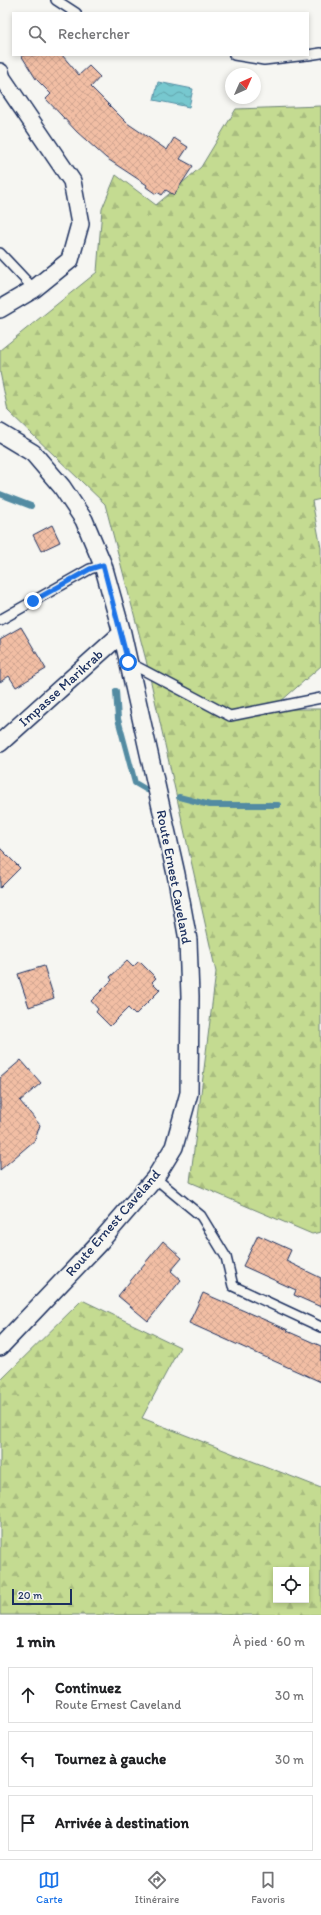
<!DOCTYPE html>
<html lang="fr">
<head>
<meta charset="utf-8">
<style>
	:root { --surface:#fff; --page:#f2f2f2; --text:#202124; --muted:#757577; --line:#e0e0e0; --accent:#1a73e8 }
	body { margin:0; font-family:Itim,sans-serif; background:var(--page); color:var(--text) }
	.controls { position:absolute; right:12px; bottom:12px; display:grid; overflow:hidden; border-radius:0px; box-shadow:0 2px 6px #0003 }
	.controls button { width:36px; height:36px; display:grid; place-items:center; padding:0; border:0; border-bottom:1px solid var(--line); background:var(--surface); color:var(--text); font:20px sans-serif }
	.compass { position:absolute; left:225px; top:68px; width:36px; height:36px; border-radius:50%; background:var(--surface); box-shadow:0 2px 6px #0003; rotate:45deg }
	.scale { position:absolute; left:12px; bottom:10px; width:60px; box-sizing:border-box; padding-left:4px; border:2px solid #1b2f5e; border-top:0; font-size:11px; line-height:14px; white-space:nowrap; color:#1b2f5e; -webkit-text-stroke:3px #f6f6f2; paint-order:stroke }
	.stop { position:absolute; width:12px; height:12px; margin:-9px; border:3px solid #1a73e8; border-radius:50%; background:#fff }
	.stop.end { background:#1a73e8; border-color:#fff; box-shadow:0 1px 4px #0008 }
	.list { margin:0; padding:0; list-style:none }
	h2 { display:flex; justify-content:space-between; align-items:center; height:52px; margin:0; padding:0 16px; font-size:17px }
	h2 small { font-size:13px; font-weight:400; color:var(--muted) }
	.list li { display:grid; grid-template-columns:26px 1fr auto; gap:12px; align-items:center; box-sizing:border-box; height:56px; margin:0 8px 8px; padding:0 8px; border:1px solid var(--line); border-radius:0px }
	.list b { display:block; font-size:15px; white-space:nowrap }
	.list p { margin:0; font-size:13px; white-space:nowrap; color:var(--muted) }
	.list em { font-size:13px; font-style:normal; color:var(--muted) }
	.icon { flex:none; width:22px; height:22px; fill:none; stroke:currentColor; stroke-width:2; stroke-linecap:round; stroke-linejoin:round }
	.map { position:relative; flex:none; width:321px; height:1615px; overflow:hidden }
	.search { position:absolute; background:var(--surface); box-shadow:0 2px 6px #0003; left:12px; right:12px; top:12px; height:44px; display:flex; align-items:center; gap:10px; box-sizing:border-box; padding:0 14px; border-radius:0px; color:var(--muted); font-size:15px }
	.sheet { height:244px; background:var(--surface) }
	nav { display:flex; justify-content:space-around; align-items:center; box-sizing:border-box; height:56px; border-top:1px solid var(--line); background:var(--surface); font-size:11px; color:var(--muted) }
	nav a { display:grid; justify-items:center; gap:2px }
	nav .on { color:var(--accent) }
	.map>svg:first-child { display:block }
	.forest { fill:url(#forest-firs); stroke:#708578; fill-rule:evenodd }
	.water { fill:url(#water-waves); stroke:#528ba2 }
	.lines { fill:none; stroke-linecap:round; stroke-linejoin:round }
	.stream { stroke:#528ba2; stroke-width:6 }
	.building { fill:url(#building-cross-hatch); stroke:#1b2f5e }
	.lane-casing { stroke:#1b2f5e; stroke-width:12 }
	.street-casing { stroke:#1b2f5e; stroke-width:20 }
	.lane { stroke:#f6f6f2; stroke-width:9 }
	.street { stroke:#f6f6f2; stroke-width:17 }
	.route { stroke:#1a73e8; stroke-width:5 }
	.labels { text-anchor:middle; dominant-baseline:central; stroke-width:3; stroke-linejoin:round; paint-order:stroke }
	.street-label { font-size:14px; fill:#1b2f5e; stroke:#f6f6f2 }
</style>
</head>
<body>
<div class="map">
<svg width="321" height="1615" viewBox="0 0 321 1615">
	<defs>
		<pattern id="forest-firs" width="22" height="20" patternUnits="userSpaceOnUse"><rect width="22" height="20" fill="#c4db91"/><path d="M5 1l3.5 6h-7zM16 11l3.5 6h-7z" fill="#a8bc7f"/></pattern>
		<pattern id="water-waves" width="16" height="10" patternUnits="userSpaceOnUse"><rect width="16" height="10" fill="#77c8cf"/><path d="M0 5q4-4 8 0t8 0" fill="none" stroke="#61a3ab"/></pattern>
		<pattern id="building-cross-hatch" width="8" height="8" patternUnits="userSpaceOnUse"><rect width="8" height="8" fill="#f2bea4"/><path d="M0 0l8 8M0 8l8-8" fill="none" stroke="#cfa490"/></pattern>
	</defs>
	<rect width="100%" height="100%" fill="#f6f6f2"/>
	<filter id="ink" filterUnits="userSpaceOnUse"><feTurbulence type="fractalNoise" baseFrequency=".025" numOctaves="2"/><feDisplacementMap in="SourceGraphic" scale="8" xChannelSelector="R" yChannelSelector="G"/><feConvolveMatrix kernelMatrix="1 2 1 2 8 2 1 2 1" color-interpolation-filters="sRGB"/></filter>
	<g filter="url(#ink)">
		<path class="forest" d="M321,106V499L312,501L321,548V666L272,709H321V1232L312,1234L190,1182L216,972L146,660L105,504L8,411L0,372V350L97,272L102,209L116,175L156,205L201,167L236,109Z
			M82,1300L180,1347L142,1418L321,1488V1615H0V1381ZM276,1570H306V1600H276Z"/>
		<path class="water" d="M158,82L193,89L189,107L154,100Z"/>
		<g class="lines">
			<path class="stream" d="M0,494L31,506
				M116,691L118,719L135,783L147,790
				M179,797L210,805H278"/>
		</g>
		<path class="building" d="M21,55H62L79,75L89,66L100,77L91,87L127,123L167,150L174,138L188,147L180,159L193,166L174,195L166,190L162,195L157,192L156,194L146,187L147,185L106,158L77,132L46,99L51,94L36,79Z
			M52,525L60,542L41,551L33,535Z
			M21,627L46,669L16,687L9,676L0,682V639Z
			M0,848L20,868L0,888Z
			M127,961L133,967L139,961L156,978L152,982L160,990L135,1015L128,1008L110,1026L96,1012L98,1009L91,1001L112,980L110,977Z
			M44,966L54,998L29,1007L18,974Z
			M21,1060L41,1083L20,1101L40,1125L35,1140L0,1170V1078Z
			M258,1235L291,1250L286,1261L321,1278V1307L294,1295L296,1290L243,1266Z
			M163,1241L182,1258L171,1271L181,1280L148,1321L118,1296Z
			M203,1293L288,1330L287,1331L321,1346V1382L189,1323Z"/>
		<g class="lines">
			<g class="lane-casing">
				<path id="lane" d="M56,0L76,13
					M234,55L264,60L307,55
					M308,55L321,53
					M0,253L34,289
					M0,620L90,569L103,565
					M128,662L230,716L321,698
					M155,1178L201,1216L226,1257L233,1286L321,1327"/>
			</g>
			<g class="street-casing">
				<path id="street" d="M0,72L2,78L72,181L80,224L70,260L34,289L0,309
					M0,433L33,453L62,487L84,520L103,565L122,633L176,874L188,940L190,996L189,1093L174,1147L155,1178L99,1243L0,1347
					M0,743L122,633"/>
			</g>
			<use href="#lane" class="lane"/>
			<use href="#street" class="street"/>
		</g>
	</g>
	<g class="lines" filter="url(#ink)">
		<path class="route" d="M33,601L90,569L103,565L128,662"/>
	</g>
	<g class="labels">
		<g class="street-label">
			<text transform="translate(61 688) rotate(-42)">Impasse Marikrab</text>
			<text transform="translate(174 877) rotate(79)">Route Ernest Caveland</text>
			<text transform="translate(113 1223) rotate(-49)">Route Ernest Caveland</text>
		</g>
	</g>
</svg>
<div class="controls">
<button><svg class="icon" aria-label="locate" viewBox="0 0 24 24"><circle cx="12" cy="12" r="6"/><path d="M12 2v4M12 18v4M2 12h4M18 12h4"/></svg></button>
</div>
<svg class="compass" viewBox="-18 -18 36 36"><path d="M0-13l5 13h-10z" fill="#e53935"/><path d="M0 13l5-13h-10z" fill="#757577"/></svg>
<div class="scale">20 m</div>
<div class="stop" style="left:128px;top:662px"></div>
<div class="stop end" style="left:33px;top:601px"></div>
<div class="search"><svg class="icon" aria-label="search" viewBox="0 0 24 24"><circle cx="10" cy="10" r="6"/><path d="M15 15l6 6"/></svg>Rechercher</div>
</div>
<section class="sheet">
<h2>1 min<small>À pied · 60 m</small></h2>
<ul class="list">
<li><svg class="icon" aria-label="ahead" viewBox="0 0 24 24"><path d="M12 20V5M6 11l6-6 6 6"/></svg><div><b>Continuez</b><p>Route Ernest Caveland</p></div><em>30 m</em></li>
<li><svg class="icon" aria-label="left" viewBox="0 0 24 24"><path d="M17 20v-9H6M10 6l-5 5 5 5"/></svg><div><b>Tournez à gauche</b></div><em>30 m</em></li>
<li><svg class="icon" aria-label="arrive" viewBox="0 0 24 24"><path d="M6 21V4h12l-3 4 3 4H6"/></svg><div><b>Arrivée à destination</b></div></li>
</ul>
</section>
<nav>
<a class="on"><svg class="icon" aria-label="map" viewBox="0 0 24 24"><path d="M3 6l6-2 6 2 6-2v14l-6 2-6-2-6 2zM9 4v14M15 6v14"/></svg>Carte</a>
<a><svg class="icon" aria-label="directions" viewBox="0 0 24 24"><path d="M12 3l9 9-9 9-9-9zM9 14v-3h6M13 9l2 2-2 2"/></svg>Itinéraire</a>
<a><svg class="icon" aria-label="saved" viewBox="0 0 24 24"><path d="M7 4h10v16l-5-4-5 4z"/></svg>Favoris</a>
</nav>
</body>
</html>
